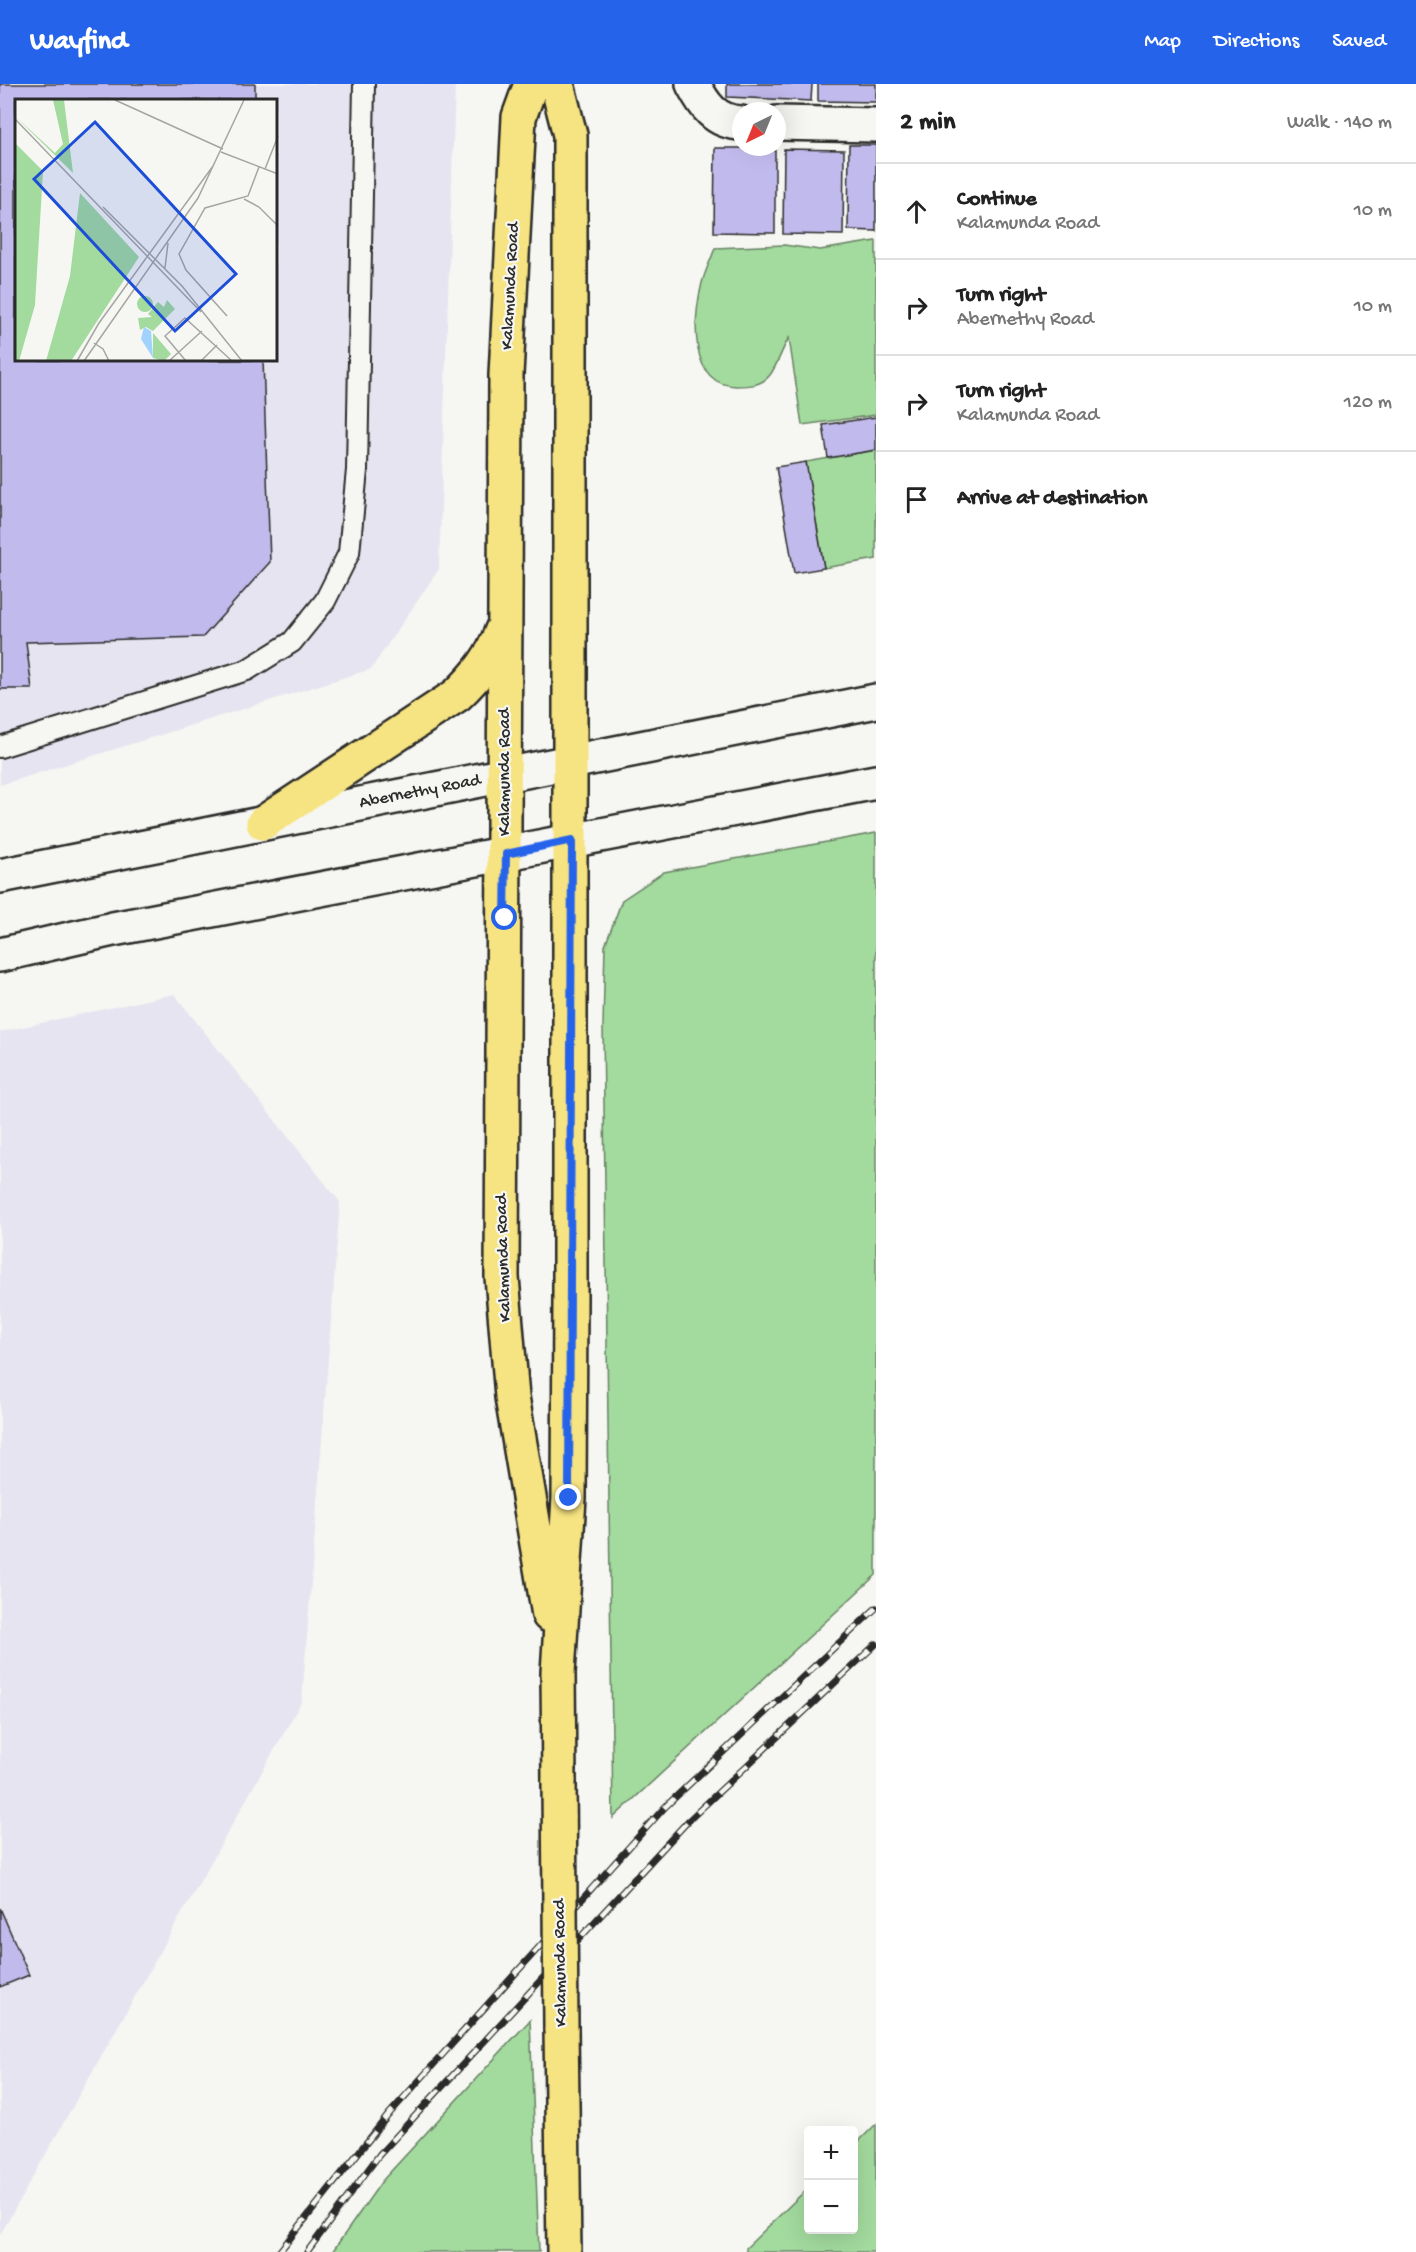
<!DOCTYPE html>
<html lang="en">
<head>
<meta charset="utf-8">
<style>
	:root { --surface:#fff; --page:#f6f6f6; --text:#222; --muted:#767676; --line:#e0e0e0; --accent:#2563eb }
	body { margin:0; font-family:"Gochi Hand",sans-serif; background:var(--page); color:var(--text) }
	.controls { position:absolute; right:18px; bottom:18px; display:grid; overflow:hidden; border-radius:6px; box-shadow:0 6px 24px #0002 }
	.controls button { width:54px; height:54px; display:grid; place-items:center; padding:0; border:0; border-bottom:2px solid var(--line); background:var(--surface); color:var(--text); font:30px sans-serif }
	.compass { position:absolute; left:732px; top:18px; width:54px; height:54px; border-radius:50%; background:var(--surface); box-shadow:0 6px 24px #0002; rotate:223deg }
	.stop { position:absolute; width:18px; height:18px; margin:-14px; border:4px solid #2563eb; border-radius:50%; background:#fff }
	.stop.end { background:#2563eb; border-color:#fff; box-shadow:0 2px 6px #0008 }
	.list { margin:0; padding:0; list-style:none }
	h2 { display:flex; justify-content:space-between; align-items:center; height:78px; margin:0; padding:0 24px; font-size:26px }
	h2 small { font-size:20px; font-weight:400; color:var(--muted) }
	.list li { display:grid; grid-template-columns:39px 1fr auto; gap:18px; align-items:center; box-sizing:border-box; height:96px; padding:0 24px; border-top:2px solid var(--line) }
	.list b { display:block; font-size:22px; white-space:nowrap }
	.list p { margin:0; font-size:20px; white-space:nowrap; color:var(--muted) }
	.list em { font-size:20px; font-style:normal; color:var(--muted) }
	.icon { flex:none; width:33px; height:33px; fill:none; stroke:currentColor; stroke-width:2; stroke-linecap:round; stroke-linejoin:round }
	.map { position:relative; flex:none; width:876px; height:2168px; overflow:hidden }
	header { display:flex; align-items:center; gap:36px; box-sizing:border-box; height:84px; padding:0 30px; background:var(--accent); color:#fff }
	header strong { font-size:28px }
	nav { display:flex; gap:33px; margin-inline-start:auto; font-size:21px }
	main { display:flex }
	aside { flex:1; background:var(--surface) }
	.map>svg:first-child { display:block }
	.built { fill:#e6e4f0; fill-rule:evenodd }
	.green { fill:#a3da9e; stroke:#678264; stroke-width:1.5 }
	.building { fill:#c1baec; stroke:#2b2b2b; stroke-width:1.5 }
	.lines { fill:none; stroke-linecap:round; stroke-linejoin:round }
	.service-casing { stroke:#2b2b2b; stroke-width:24 }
	.minor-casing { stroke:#2b2b2b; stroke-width:38 }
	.secondary-casing { stroke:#2b2b2b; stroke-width:38 }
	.primary-casing { stroke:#2b2b2b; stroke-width:38 }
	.service { stroke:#f6f6f2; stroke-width:20 }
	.minor { stroke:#f6f6f2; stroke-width:33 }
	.secondary { stroke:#f6f6f2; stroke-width:33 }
	.primary { stroke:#f6e381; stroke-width:33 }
	.rail-casing { stroke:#2b2b2b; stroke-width:7 }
	.rail { stroke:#f6f6f2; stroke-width:4.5; stroke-dasharray:14; stroke-linecap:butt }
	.primary-bridge-casing { stroke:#2b2b2b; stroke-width:38; stroke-linecap:butt }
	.primary-bridge { stroke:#f6e381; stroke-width:33 }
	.route { stroke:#2563eb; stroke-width:8 }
	.labels { text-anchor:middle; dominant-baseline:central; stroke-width:4.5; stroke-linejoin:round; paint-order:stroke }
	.street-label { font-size:18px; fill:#2b2b2b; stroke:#f6f6f2 }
	.inset-road { fill:none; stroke:#a5a5a2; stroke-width:1.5 }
	.view { fill:#1d4ed8; fill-opacity:0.15; stroke:#1d4ed8; stroke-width:3 }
	.inset-edge { fill:none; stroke:#2b2b2b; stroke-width:3 }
</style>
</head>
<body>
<header>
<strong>Wayfind</strong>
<nav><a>Map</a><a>Directions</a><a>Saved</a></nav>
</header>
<main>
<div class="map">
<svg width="876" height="2168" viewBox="0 0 876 2168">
	<rect width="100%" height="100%" fill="#f6f6f2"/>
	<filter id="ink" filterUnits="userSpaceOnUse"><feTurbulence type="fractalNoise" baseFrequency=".0167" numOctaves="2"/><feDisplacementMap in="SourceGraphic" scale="12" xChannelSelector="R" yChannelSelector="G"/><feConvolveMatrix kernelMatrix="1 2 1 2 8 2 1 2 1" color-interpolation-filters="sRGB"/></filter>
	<g filter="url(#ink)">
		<path class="built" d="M0,0H455L439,485L371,585L0,701ZM16,16H276V276H16Z
			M174,910L340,1118L302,1617L0,2151V948Z"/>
		<path class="green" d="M876,157V331L802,341L789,254C782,265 778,280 770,291C761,302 749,302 736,302C687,301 694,232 702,199C705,187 711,176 715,164L784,161L820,166Z
			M876,366V475L824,484L806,378Z
			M876,749V1491L613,1734L603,942L605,862L622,816L664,788Z
			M530,1936L539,2168H332L382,2097Z
			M876,2040V2168H746V2164L808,2104V2146H854V2062Z"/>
		<path class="building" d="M0,0H255V16H16V276H263L270,478L203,553L26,558L32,605H0Z
			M727,0H812L811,17L727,13Z
			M818,0H876V18L818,17Z
			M849,61H876V147L848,146Z
			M715,64H775V149L714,148Z
			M784,65L844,66L843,151L783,150Z
			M876,333V366L828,374L823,341Z
			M806,378L824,484L794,489L776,383Z
			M0,1824L29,1891L0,1903Z"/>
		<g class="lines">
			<g class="service-casing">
				<path id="service" d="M0,663L247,586L292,558L325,517L349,469L357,386L364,0"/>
			</g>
			<g class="minor-casing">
				<path id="minor" d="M693,0C704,21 715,38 741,39
					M777,39L876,41"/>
			</g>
			<g class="secondary-casing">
				<path id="secondary" d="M0,792L876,617
					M0,871L113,845L876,698"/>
			</g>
			<g class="primary-casing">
				<path id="primary" d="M531,0L519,33L506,291L502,1193L512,1313L549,1531
					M557,0L570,51V1213L569,1414L558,1589L559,1698
					M263,739L457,611C478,591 492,573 502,546
					M561,1944L564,2168"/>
			</g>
			<use href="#service" class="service"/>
			<use href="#minor" class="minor"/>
			<use href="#secondary" class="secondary"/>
			<use href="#primary" class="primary"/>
			<g class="rail-casing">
				<path id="rail" d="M279,2168L390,2029L665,1723L876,1524
					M307,2168L379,2071L689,1736L876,1560"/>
			</g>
			<use href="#rail" class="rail"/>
			<g class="primary-bridge-casing">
				<path id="primary-bridge" d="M559,1698L561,1944"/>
			</g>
			<use href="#primary-bridge" class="primary-bridge"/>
		</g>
	</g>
	<g class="lines" filter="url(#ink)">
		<path class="route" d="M505,834L506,770L572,756L569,1414"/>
	</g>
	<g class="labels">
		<g class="street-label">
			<text transform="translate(511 202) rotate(-87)">Kalamunda Road</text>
			<text transform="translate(505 688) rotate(-90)">Kalamunda Road</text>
			<text transform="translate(420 708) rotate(-11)">Abernethy Road</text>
			<text transform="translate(504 1174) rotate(-92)">Kalamunda Road</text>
			<text transform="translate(561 1879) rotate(-91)">Kalamunda Road</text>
		</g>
	</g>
	<g transform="translate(15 15)">
		<rect width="262" height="262" fill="#f6f6f2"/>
		<path d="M38,1H49L58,74L0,17L40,54L48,45ZM0,44L28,72L20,206L4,262H0ZM65,94L124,158L56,262H31L55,177ZM122 205a8 8 0 1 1 16 0a8 8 0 1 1-16 0ZM152,201L160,210L138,232L131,228L125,231L123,219L137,218L133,215L143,203L149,208ZM138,234L156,255L149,262L138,259Z" fill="#a3da9e"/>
		<path d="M129,228L136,232L138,259L126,240Z" fill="#a0d2fd"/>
		<path class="inset-road" d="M100,1L208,50M0,20L186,213M206,53L263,75M250,70L263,37M229,100L244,108L263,127M88,108L167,187L227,262M150,169L153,144M212,217L171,171L164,155L190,109L233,97L244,68M79,244L88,250L94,262M62,262L84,224L198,67M69,262L183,99L229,1M154,262L187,232M171,262L150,237L170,219L217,262M186,262L202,246"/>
		<path class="view" d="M80,23L221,175L160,232L19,80Z"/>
		<rect width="262" height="262" class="inset-edge"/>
	</g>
</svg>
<div class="controls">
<button>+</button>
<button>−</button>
</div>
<svg class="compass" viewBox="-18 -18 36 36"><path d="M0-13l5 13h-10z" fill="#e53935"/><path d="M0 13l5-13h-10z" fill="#767676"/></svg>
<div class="stop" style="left:505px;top:834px"></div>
<div class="stop end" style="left:569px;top:1414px"></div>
</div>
<aside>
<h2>2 min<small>Walk · 140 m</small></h2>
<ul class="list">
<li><svg class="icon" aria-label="ahead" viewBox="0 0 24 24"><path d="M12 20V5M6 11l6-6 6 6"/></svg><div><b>Continue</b><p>Kalamunda Road</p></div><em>10 m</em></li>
<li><svg class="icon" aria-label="right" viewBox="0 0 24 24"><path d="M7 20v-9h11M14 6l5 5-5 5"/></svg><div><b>Turn right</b><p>Abernethy Road</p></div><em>10 m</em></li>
<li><svg class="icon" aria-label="right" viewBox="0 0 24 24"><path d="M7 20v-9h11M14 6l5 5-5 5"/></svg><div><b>Turn right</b><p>Kalamunda Road</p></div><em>120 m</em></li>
<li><svg class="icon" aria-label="arrive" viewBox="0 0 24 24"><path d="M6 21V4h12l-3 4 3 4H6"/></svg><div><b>Arrive at destination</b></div></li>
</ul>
</aside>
</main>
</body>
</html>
